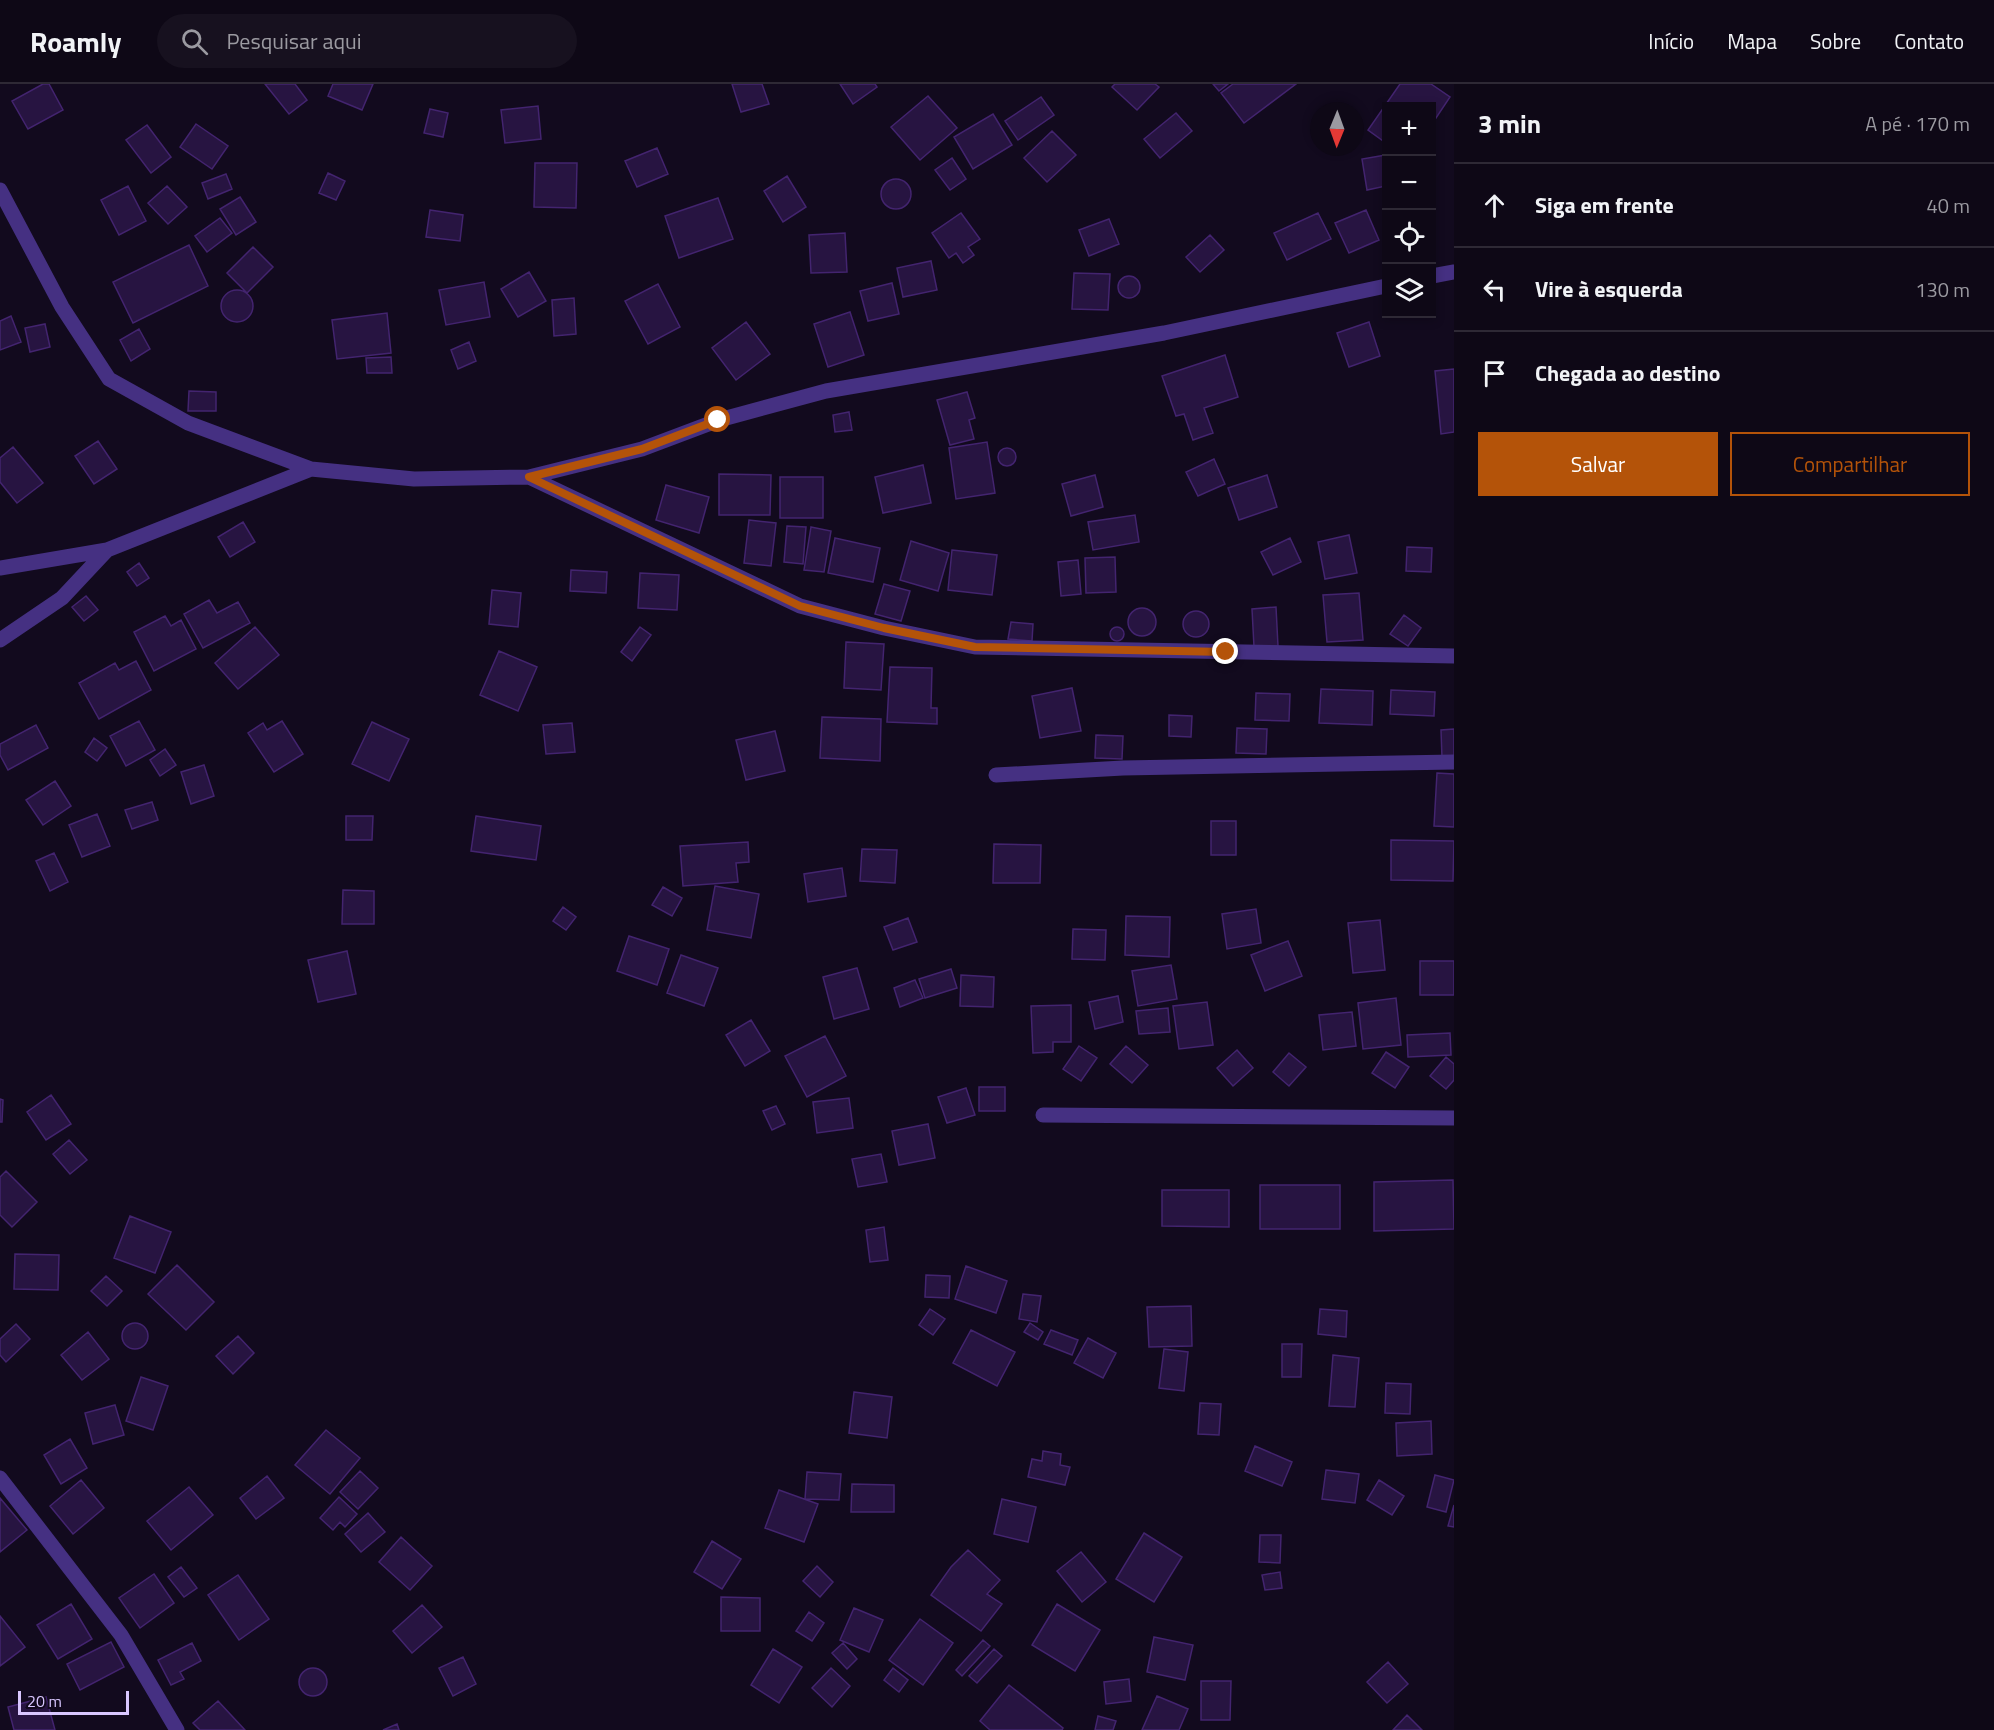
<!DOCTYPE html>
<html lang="pt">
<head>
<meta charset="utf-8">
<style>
	:root { --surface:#0e0816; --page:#17111f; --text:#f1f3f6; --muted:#9b9aa1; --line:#2e2935; --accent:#b45309 }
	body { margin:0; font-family:"Titillium Web",sans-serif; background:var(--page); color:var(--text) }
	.controls { position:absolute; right:18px; top:18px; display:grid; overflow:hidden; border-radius:0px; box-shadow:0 3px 9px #0003 }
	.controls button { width:54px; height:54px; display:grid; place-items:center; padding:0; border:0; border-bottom:2px solid var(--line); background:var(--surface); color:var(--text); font:30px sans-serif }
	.compass { position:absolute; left:1310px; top:18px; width:54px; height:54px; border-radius:50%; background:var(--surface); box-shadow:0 3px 9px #0003; rotate:181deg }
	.scale { position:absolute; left:18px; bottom:15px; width:111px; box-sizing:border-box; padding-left:6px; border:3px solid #d9c7ff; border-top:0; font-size:16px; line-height:21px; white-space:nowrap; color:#d9c7ff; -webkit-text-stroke:4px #120a1e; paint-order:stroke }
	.stop { position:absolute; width:18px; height:18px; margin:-14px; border:4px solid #b45309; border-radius:50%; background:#fff }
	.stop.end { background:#b45309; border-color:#fff; box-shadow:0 2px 6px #0008 }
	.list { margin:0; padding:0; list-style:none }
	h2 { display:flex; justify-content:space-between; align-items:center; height:78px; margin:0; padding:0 24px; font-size:26px }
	h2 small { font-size:20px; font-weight:400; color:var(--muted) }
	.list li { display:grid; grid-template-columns:39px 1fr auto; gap:18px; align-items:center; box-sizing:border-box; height:84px; padding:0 24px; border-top:2px solid var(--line) }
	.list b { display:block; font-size:22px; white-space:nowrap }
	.list em { font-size:20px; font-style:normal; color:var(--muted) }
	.actions { display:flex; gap:12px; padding:18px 24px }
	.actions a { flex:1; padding:14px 0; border:2px solid var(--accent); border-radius:0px; text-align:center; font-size:21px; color:var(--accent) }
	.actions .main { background:var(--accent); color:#fff }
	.icon { flex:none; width:33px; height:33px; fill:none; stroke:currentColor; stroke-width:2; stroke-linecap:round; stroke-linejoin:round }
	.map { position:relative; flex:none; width:1454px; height:1646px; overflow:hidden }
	header { display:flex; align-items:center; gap:36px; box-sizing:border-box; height:84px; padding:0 30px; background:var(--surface); border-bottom:2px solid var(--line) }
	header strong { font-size:28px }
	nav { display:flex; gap:33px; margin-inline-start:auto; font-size:21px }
	.search { width:420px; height:54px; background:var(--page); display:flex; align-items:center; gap:15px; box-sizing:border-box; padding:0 21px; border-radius:33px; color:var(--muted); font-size:22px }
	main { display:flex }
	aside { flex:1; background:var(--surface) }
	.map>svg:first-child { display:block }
	.building { fill:#271441; stroke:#43246f; stroke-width:1.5 }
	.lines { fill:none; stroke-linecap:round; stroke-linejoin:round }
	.minor { stroke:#453082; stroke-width:15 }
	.route { stroke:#b45309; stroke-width:8 }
</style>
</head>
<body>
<header>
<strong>Roamly</strong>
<div class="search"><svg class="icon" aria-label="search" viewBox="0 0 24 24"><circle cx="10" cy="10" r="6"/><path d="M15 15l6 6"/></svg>Pesquisar aqui</div>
<nav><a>Início</a><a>Mapa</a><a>Sobre</a><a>Contato</a></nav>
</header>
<main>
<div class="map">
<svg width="1454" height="1646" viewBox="0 0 1454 1646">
	<rect width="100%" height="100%" fill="#120a1e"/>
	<path class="building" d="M43,0H49L63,26L28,45L12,17Z
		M265,0H295L307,16L289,30Z
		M333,0H373L362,26L328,12Z
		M732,0H762L769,20L741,28Z
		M840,0H875L877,3L853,20Z
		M1115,0H1155L1159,3L1137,26L1112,3Z
		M1213,0H1228L1219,7Z
		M1233,0H1296L1244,39L1221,9Z
		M1400,0H1431L1450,13L1432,40V22H1386V59L1368,46Z
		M928,12L957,44L920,76L891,43Z
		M1041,13L1054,31L1018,56L1005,37Z
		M538,22L541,55L505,59L501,26Z
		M430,25L448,29L443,53L424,49Z
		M1176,29L1192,47L1160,74L1144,55Z
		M993,30L1012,61L973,85L954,53Z
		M196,40L228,62L212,85L180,63Z
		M147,41L171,73L151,89L126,56Z
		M1052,47L1076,71L1047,98L1024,74Z
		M657,64L668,90L637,103L625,77Z
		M1386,71V102L1367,106L1362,75Z
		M952,74L966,95L950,106L935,86Z
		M535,79H577L576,124L534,123Z
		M328,89L345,97L336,116L319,109Z
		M226,90L232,105L208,115L202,99Z
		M787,92L806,123L783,138L764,107Z
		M881 110a15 15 0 1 1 30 0a15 15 0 1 1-30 0Z
		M128,102L146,137L119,151L101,116Z
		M167,102L187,123L168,140L148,119Z
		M240,113L256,138L236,151L220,125Z
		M718,114L733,155L679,174L665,132Z
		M430,126L463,131L460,157L426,153Z
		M1366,126L1379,156L1349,169L1335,139Z
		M961,129L980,155L968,163L974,171L963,179L956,169L949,174L932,149Z
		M1318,129L1331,155L1287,176L1274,149Z
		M220,134L232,149L207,168L195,152Z
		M1109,135L1119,160L1089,172L1079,146Z
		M845,149L847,188L811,189L809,151Z
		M1210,151L1224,166L1200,188L1186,173Z
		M189,161L208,202L133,239L113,198Z
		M253,163L273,183L247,209L227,189Z
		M931,177L937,206L903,213L897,184Z
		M529,188L546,217L518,233L501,205Z
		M1074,189L1110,190L1108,226L1072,225Z
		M1118 203a11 11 0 1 1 22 0a11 11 0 1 1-22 0Z
		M484,198L490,233L446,241L439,206Z
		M892,199L899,230L868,237L860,207Z
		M658,200L680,243L648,260L625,217Z
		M221 222a16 16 0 1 1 32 0a16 16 0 1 1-32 0Z
		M574,214L576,250L554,252L552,216Z
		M850,228L864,271L828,283L814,240Z
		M387,229L391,269L337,275L332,236Z
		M11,232L21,258L0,266V237Z
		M746,238L770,270L736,296L712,264Z
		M1369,238L1380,272L1349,283L1337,249Z
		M45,240L50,263L30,268L25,244Z
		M139,245L150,265L131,277L120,256Z
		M469,258L476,277L458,285L451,266Z
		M1225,271L1238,313L1204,324L1213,349L1193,356L1184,330L1176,332L1162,292Z
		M391,273L392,289H367L366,274Z
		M1454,285V348L1441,350L1435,287Z
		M189,307L216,308V327H188Z
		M967,308L975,334L969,336L974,355L950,361L937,316Z
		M849,328L852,346L835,348L833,331Z
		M98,357L117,385L94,400L75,372Z
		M987,358L995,409L956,415L949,364Z
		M13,363L43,399L17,419L0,398V374Z
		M998 373a9 9 0 1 1 18 0a9 9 0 1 1-18 0Z
		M1214,375L1225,400L1198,412L1186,388Z
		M923,381L931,419L883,429L875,393Z
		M719,390L771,391L770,431H719Z
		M1095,391L1103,423L1071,432L1062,400Z
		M1267,391L1277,423L1239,436L1228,404Z
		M780,393H823V434H780Z
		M666,401L709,413L699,449L656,436Z
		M1135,431L1139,458L1093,466L1088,438Z
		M749,436L776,439L771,482L744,479Z
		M243,438L255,458L230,473L218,453Z
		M787,442L806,443L803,480L784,478Z
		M811,443L831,447L824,488L804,486Z
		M1349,451L1357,489L1325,495L1318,458Z
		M835,454L880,464L873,498L828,489Z
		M1290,454L1301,478L1273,491L1261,468Z
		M911,457L949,469L938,507L900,496Z
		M1407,463L1432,464L1431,488L1406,487Z
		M952,466L997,471L992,511L948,506Z
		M1115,473L1116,508L1086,509L1085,474Z
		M1078,476L1081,510L1061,512L1058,478Z
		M139,479L149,494L137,502L127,488Z
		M571,486L607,488L606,509L570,507Z
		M640,489L679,491L677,526L638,524Z
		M884,500L910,507L901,537L875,530Z
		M492,506L521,509L518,543L489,540Z
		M1359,509L1363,556L1327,558L1323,511Z
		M86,512L98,526L84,537L72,523Z
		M209,516L217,529L238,518L250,539L203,564L184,530Z
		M1276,523L1278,562L1254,563L1252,525Z
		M1128 538a14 14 0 1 1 28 0a14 14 0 1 1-28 0Z
		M1183 540a13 13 0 1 1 26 0a13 13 0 1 1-26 0Z
		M1404,531L1421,544L1408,562L1390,550Z
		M165,532L171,542L181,536L196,565L154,587L134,548Z
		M1011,538L1033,540L1032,557L1008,555Z
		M1110 550a7 7 0 1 1 14 0a7 7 0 1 1-14 0Z
		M255,543L279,571L238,605L215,579Z
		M640,543L651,551L632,577L621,568Z
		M846,558L884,560L881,606L844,604Z
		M499,567L537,583L518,627L480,611Z
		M136,577L151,606L99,635L79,599L115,579L119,586Z
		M890,583L932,584L931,624H937V640L887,638Z
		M1072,604L1081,647L1040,654L1032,612Z
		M1321,605L1373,607L1372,641L1319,639Z
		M1391,606L1435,608L1434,632L1390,630Z
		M1256,609L1290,610L1289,637L1255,636Z
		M1169,631L1192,632L1191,653L1169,652Z
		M822,633L881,635L880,677L820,674Z
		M139,637L155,666L126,682L110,652Z
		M282,637L303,670L274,688L248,649L263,639L267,646Z
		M372,638L409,655L389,697L352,680Z
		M572,639L575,668L546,670L543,641Z
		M36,641L48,664L8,686L0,671V660Z
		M1237,644L1267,645L1266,670L1236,669Z
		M1454,645V673L1442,674L1441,646Z
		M775,647L785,687L746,696L736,656Z
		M1096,651L1123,652L1122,675L1095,674Z
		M94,654L107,664L97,677L85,668Z
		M165,665L176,681L160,692L150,676Z
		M204,681L214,712L191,720L181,688Z
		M1437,689L1454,690V743L1434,742Z
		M55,697L71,722L43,741L26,716Z
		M152,718L158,736L132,745L125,726Z
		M97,730L110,762L82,773L69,741Z
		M346,732H373L372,756H346Z
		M476,732L541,742L536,776L471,767Z
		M1211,737H1236V771H1211Z
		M1391,756L1454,757L1453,797L1391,796Z
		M748,758L749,778L736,779L738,798L683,802L680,762Z
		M994,760L1041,761L1040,799H993Z
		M862,765L897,766L895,799L860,797Z
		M54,769L68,798L50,807L36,777Z
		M842,784L846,812L808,818L804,790Z
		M715,802L759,810L751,854L707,846Z
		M663,803L682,814L672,832L652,821Z
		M343,806L374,807V840H342Z
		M563,823L576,833L566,846L553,837Z
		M1256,825L1261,859L1227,865L1222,830Z
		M1126,832L1170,833L1169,873L1125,871Z
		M908,834L917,858L893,866L884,843Z
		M1380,836L1385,886L1353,889L1348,839Z
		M1073,845L1106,846L1105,876L1072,875Z
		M629,852L669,865L657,901L617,887Z
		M1288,857L1302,892L1265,907L1251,871Z
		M347,867L356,910L318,918L308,876Z
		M681,871L718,884L704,922L667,909Z
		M1420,877H1454V911H1420Z
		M1171,881L1177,915L1138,922L1132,887Z
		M857,884L869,925L834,935L823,893Z
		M951,885L957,904L925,914L919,895Z
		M961,891L994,893L993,923L960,922Z
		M915,896L923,914L900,923L894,904Z
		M1118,912L1123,938L1095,945L1089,918Z
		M1396,914L1401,961L1363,965L1358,919Z
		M1207,918L1213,961L1179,965L1173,922Z
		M1071,921V958H1053V968L1033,969L1031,922Z
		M1168,924L1170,948L1139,950L1136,927Z
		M1352,928L1356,962L1323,966L1319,931Z
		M751,936L770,967L745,982L726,951Z
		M1450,949L1451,971L1408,973L1407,951Z
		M825,952L846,992L807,1013L785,972Z
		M1079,962L1097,974L1081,997L1063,985Z
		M1126,962L1148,981L1132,999L1110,980Z
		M1237,966L1253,984L1233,1002L1217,984Z
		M1386,968L1409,983L1395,1004L1372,989Z
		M1289,969L1306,983L1289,1002L1273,988Z
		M1446,973L1454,980V996L1446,1005L1430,992Z
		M979,1003H1005V1027H979Z
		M966,1004L975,1031L947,1039L938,1013Z
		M51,1011L71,1040L46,1056L27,1028Z
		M849,1014L853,1044L817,1049L813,1018Z
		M0,1015L3,1016L2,1038H0Z
		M776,1022L785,1040L772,1046L763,1027Z
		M928,1040L935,1074L899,1081L892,1047Z
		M69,1056L87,1076L70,1090L53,1070Z
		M881,1070L887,1098L858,1103L852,1075Z
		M6,1087L37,1118L12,1143L0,1131V1093Z
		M1453,1096L1454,1145L1374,1147V1098Z
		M1260,1101H1340V1145H1260Z
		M1162,1106H1229V1143L1162,1142Z
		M130,1132L171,1148L155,1189L114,1174Z
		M884,1143L888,1176L870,1178L866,1146Z
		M15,1170L59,1171L58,1206L14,1205Z
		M177,1181L214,1218L186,1246L148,1210Z
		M966,1182L1007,1197L996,1229L955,1215Z
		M926,1191L950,1192L949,1214L925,1213Z
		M106,1192L122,1207L107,1222L91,1207Z
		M1023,1210L1041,1212L1037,1238L1019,1235Z
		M1191,1222L1192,1262L1149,1263L1147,1223Z
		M930,1225L945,1235L933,1251L919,1241Z
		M1320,1225L1347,1227L1346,1253L1318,1250Z
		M1030,1239L1043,1248L1038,1256L1024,1248Z
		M122 1252a13 13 0 1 1 26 0a13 13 0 1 1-26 0Z
		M16,1240L30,1255L6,1278L0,1271V1255Z
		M971,1246L1015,1268L997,1302L953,1279Z
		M1051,1246L1078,1256L1072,1271L1044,1260Z
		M88,1248L109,1275L82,1296L61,1271Z
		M238,1252L254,1269L233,1290L216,1272Z
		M1088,1254L1116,1269L1103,1294L1074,1279Z
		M1282,1260H1302L1301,1293H1282Z
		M1164,1265L1188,1268L1184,1307L1159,1304Z
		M1333,1271L1359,1274L1355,1323L1329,1322Z
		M141,1293L168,1302L153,1346L126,1337Z
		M1386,1299L1411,1300L1410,1330L1385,1329Z
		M854,1308L892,1313L887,1354L849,1349Z
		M1200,1319L1221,1320L1219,1351L1198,1350Z
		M115,1321L124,1351L93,1360L85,1329Z
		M1431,1337L1432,1370L1397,1372L1396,1339Z
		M326,1346L360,1374L330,1410L295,1381Z
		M70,1355L87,1384L61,1400L44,1371Z
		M1255,1362L1292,1378L1282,1402L1245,1387Z
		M1043,1367L1061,1370L1060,1381L1070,1383L1065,1401L1028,1393L1032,1375L1042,1377Z
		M1326,1386L1359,1390L1355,1419L1322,1415Z
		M360,1387L378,1404L358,1425L340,1408Z
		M807,1388L841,1390L839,1416L805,1415Z
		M1435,1391L1454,1396L1446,1428L1427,1423Z
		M267,1392L284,1414L256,1435L240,1414Z
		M81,1396L104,1424L73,1450L50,1422Z
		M1379,1396L1404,1412L1392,1431L1367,1416Z
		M852,1400L894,1401V1428H851Z
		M189,1403L213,1431L171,1466L147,1437Z
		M779,1406L818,1420L804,1458L765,1444Z
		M339,1413L357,1430L345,1443L340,1438L333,1446L320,1434Z
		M0,1414L27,1446L0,1468Z
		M1002,1415L1036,1423L1028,1458L994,1450Z
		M1454,1421V1443L1448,1442Z
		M368,1429L385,1448L361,1468L345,1450Z
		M1144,1449L1182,1473L1154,1518L1116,1495Z
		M1260,1451H1281L1280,1479L1259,1478Z
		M401,1453L432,1482L410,1506L379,1478Z
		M712,1457L741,1475L722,1505L694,1488Z
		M968,1466L1000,1496L987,1510L1002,1520L981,1547L931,1511L951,1483Z
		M1081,1468L1106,1498L1082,1518L1057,1487Z
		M817,1482L833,1498L820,1513L803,1497Z
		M181,1483L197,1504L184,1513L168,1493Z
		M1280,1488L1282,1504L1265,1506L1262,1491Z
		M154,1490L174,1519L140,1544L119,1514Z
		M238,1491L269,1535L239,1556L208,1511Z
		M721,1513L760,1514V1547H721Z
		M71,1520L92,1555L58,1575L37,1541Z
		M1057,1520L1100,1546L1075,1587L1032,1561Z
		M422,1521L442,1543L412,1569L393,1547Z
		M854,1524L883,1536L869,1568L840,1556Z
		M809,1528L824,1539L812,1557L796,1547Z
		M0,1532L25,1563L0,1582Z
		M920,1535L953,1559L923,1601L889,1576Z
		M1154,1553L1193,1561L1185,1596L1147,1588Z
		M983,1556L990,1562L962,1592L956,1586Z
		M111,1558L124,1583L80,1606L67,1580Z
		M192,1559L201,1577L180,1588L184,1595L171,1601L158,1576Z
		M843,1559L857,1575L847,1585L832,1569Z
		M773,1565L802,1583L779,1619L751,1601Z
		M994,1565L1002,1572L977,1599L969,1592Z
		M463,1573L476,1600L453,1612L439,1584Z
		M1388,1578L1408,1600L1387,1619L1367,1598Z
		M299 1598a14 14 0 1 1 28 0a14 14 0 1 1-28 0Z
		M831,1584L850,1602L832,1623L812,1604Z
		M893,1584L908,1596L899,1608L884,1596Z
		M1129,1595L1131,1617L1106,1620L1104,1598Z
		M1201,1597H1231L1230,1636H1201Z
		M1009,1601L1063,1644L1062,1646H990L980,1637Z
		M1157,1612L1188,1625L1179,1646H1142Z
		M46,1613L55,1646H14L8,1623Z
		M218,1617L245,1646H200L193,1639Z
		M1407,1631L1422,1646H1393Z
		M1098,1632L1116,1637L1113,1646H1095Z
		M397,1640L399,1646H383Z"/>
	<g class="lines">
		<path class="minor" d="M0,106L62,223L109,295L188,339L311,385L414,395L529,393L642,365L719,336L826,307L1164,249L1386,202
			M1432,192L1454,188
			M529,393L800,522L884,544L975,563L1454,572
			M0,484L107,466
			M0,556L62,514L107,466L311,385
			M996,691L1123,684L1454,678
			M1043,1031L1454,1034
			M0,1394L121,1551L177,1646"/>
	</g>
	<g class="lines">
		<path class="route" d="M718,336L642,365L529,393L800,522L884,544L975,563L1226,568"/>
	</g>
</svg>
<div class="controls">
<button>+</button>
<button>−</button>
<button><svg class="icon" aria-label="locate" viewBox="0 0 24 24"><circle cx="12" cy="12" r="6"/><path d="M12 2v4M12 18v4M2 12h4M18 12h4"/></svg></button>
<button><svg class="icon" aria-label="layers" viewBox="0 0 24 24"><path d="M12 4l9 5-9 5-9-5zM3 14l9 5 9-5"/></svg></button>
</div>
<svg class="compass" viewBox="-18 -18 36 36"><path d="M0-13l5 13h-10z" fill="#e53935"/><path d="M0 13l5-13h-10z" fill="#9b9aa1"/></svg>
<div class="scale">20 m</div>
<div class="stop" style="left:718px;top:336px"></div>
<div class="stop end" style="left:1226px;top:568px"></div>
</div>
<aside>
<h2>3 min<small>A pé · 170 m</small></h2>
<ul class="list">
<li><svg class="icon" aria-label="ahead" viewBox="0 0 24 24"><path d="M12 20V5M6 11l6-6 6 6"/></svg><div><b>Siga em frente</b></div><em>40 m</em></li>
<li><svg class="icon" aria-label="left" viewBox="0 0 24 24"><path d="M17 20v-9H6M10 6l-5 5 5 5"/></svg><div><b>Vire à esquerda</b></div><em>130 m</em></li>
<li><svg class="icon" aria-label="arrive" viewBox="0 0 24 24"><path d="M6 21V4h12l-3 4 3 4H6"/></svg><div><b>Chegada ao destino</b></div></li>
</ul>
<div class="actions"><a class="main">Salvar</a><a>Compartilhar</a></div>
</aside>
</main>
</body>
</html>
